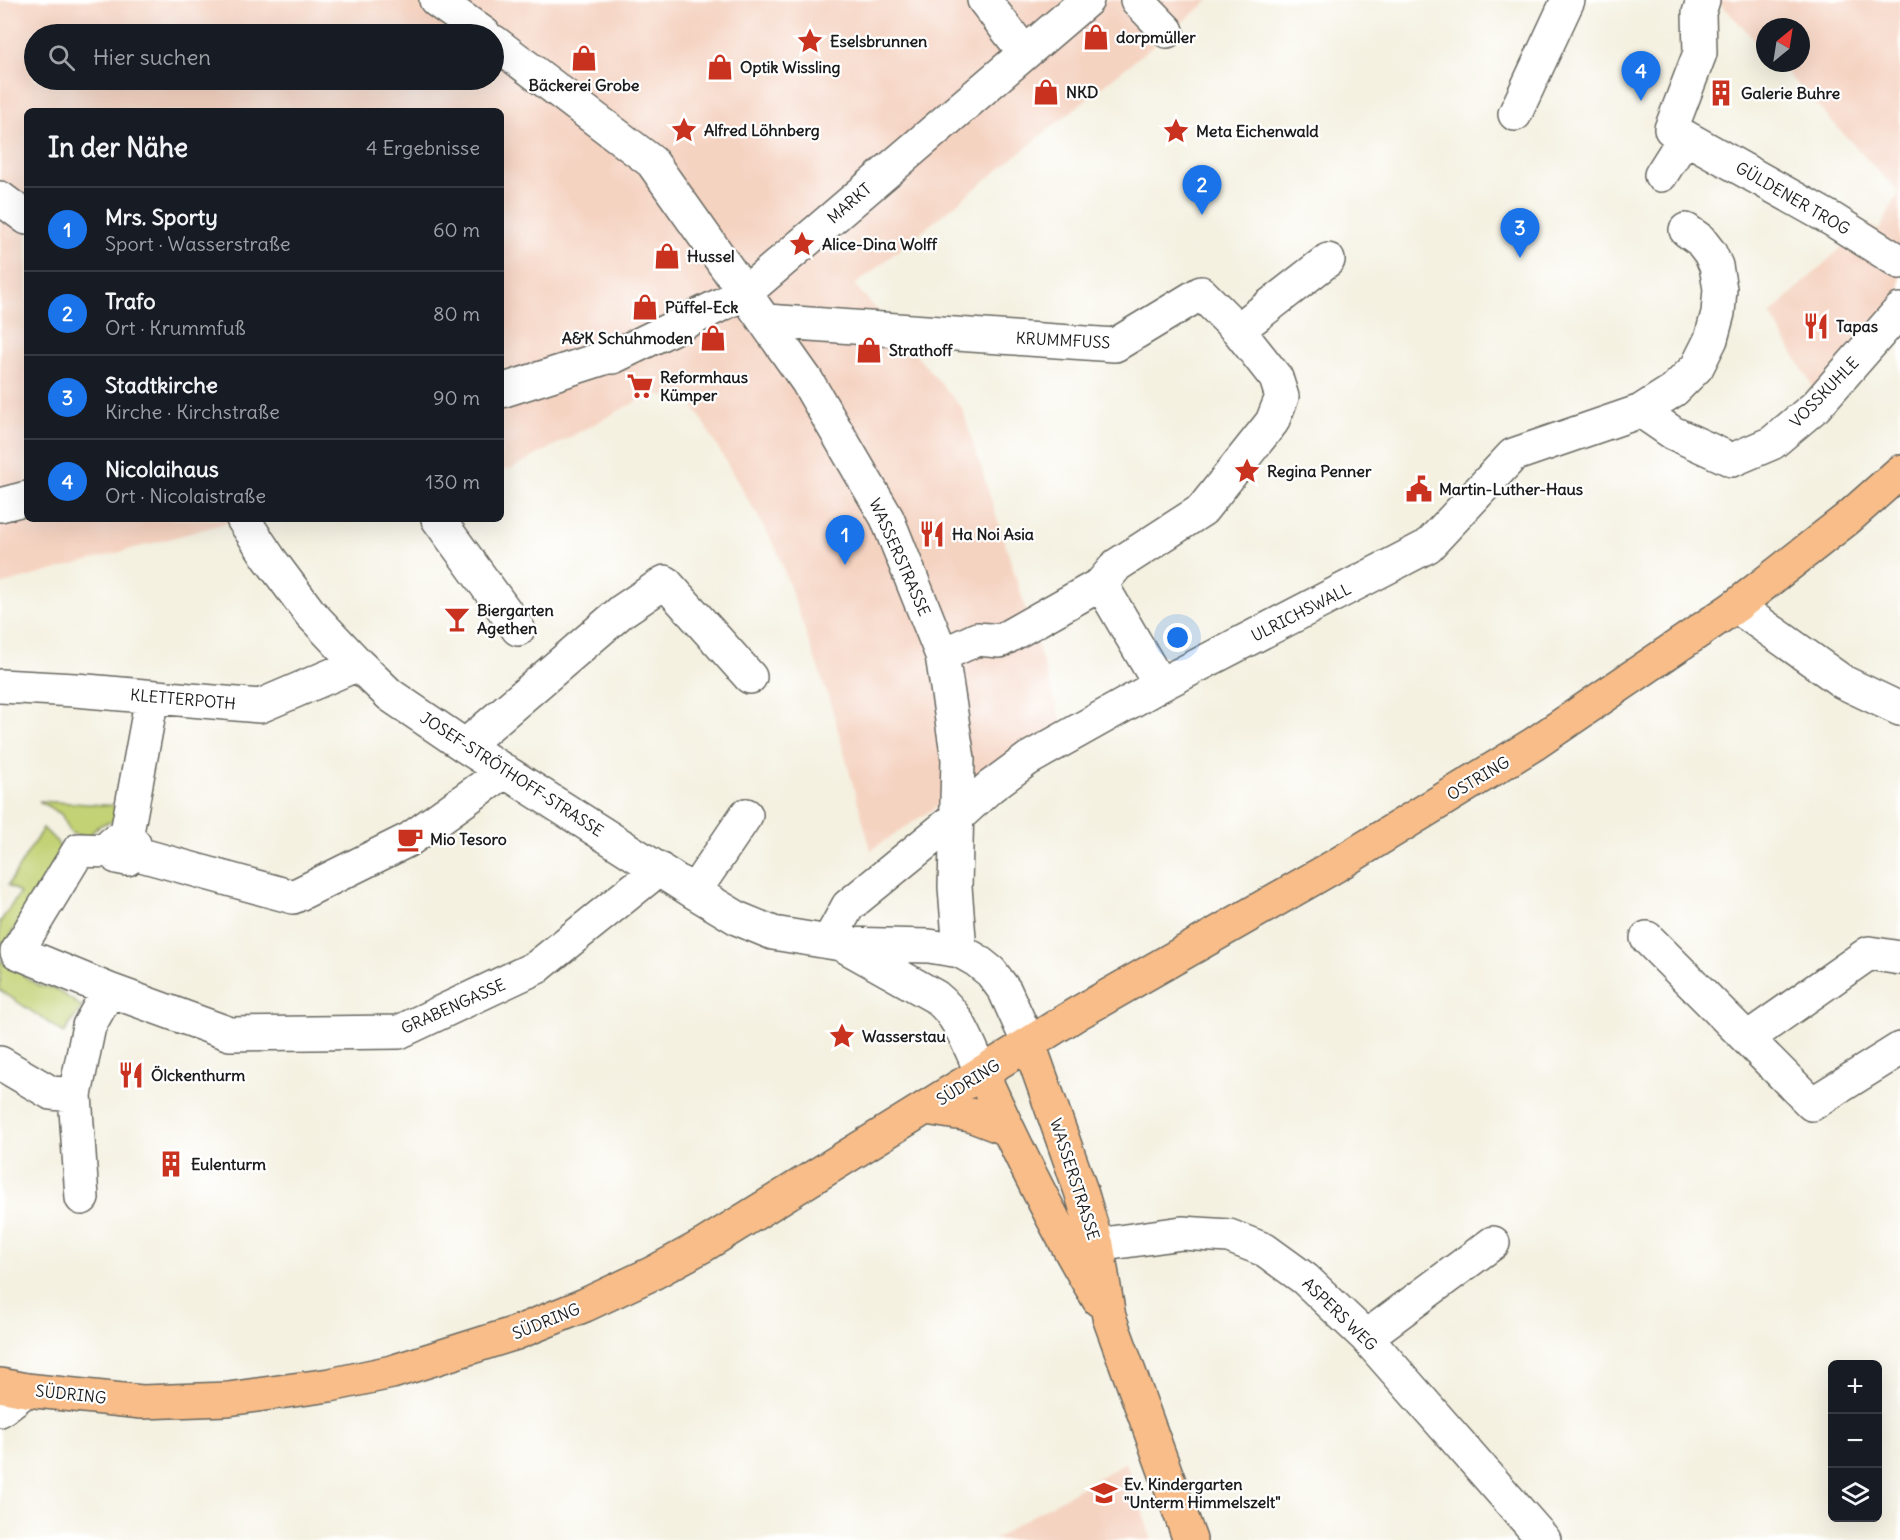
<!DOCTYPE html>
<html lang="de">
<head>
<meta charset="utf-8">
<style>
	:root { --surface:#171b24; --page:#242831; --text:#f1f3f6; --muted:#9ea1a6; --line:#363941; --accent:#1a73e8 }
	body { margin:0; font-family:Delius,sans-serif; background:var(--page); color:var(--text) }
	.controls { position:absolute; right:18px; bottom:18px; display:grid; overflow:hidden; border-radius:9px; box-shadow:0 6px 24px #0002 }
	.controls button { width:54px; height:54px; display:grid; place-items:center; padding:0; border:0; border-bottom:2px solid var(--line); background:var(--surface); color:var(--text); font:30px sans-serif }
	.compass { position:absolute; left:1756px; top:18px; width:54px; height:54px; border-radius:50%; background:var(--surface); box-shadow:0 6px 24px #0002; rotate:30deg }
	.you { position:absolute; left:1178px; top:638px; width:21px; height:21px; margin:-15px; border:4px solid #fff; border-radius:50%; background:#1a73e8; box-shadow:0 0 0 9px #1a73e833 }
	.badge { display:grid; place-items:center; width:39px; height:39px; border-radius:50%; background:var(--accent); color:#fff; font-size:20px; font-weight:700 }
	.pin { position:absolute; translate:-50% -50px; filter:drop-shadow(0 2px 3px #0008) }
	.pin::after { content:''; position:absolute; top:32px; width:21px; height:18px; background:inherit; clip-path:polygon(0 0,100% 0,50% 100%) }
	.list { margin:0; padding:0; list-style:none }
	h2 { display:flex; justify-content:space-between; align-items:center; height:78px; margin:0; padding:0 24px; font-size:26px }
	h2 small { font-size:20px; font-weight:400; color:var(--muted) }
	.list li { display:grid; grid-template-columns:39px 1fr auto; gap:18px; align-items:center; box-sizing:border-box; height:84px; padding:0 24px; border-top:2px solid var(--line) }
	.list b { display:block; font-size:22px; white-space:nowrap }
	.list p { margin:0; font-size:20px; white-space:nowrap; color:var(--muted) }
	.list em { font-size:20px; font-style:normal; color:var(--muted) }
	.icon { flex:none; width:33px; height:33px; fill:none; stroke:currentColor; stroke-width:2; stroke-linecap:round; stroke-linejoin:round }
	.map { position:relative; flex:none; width:1900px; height:1540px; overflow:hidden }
	.search { position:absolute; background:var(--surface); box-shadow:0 6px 24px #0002; left:24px; top:24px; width:480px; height:66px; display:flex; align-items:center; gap:15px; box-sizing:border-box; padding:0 21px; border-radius:33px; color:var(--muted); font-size:22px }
	.panel { position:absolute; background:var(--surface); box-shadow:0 6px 24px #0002; left:24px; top:108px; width:480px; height:414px; border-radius:9px }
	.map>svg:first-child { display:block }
	.built { fill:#f5d3c1; fill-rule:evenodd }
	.green { fill:#c2d275; stroke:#6f7748; stroke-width:1.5 }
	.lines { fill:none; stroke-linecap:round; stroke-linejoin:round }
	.minor-casing { stroke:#686761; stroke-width:36 }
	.major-casing { stroke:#686761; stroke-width:36 }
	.minor { stroke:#fff; stroke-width:33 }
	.major { stroke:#f8bd88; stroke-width:33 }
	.labels { text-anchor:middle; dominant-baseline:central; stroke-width:4.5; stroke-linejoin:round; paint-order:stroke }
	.poi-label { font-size:16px; font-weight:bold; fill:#1c1c1c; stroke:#fff; text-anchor:start }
	.street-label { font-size:16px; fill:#1c1c1c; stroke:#fff }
</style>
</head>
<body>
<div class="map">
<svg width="1900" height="1540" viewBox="0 0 1900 1540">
	<rect width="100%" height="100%" fill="#fff"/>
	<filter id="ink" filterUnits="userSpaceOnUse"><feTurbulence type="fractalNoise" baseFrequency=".0167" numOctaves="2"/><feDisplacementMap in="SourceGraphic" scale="12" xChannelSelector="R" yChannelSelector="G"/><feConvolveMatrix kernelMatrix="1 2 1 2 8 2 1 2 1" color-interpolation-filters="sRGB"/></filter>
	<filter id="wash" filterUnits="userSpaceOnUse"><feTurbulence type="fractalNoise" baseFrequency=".008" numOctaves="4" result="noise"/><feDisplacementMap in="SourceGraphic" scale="24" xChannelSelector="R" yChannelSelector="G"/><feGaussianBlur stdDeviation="1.35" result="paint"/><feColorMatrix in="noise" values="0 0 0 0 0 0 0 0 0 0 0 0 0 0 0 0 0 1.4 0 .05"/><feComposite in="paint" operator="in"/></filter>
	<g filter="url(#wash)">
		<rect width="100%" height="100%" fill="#f4f1e1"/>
		<path class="built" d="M0,0H1210L855,285L962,408L1062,723L871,850L831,705L776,548L692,403L652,393L511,469L501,470V111H27V519H241L0,585ZM34,34H494V80H34Z
			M1717,0H1900V312L1820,399L1770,314L1866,224L1879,230L1899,193L1777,63H1801V27H1765V51Z
			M1126,1462L1152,1540H993L1016,1525Z"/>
		<path class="green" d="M39,801L121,806L119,821C105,822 95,825 89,838L71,833L61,814Z
			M43,828L57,842L61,850L5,945L0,942V922L20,893L8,885Z
			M0,960L39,986L54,988L82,1007L64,1033L0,990Z"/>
	</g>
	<g filter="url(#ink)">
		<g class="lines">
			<g class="minor-casing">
				<path id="minor" d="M436,0L484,34
					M984,0L1025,53
					M1137,0L1167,31
					M494,42L652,162L807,381L887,518L942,655L958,759L955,887L960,951
					M1515,114L1568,0
					M1685,137L1833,220L1900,262
					M1661,175L1685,137L1671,129L1700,53L1699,13L1703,0
					M0,198L27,218
					M766,321L1115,345L1201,293L1238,330L1276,378L1282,397L1272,422L1202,510L1117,565L1101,584L1000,641L977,639L942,655
					M1238,330L1328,260
					M501,391L607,357H613L745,293L1087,0
					M1641,411L1673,433L1732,460L1772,443L1816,406L1900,310
					M0,505L27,498
					M243,519L269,558L310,613L358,664L390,695L465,746L694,892L739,919L773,933L841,944L929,946L960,951L976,960L991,972L1005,991L1029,1044
					M438,519L518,629
					M1101,584L1160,685
					M1736,606L1843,682L1900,709
					M0,686L75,690L260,706L358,664
					M465,746L622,611L665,582L750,677
					M126,838L152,697
					M134,853L127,859L117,857L112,851V844L117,840L126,838L134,844V853L293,897L410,839L505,771
					M694,892L746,815
					M1647,938L1812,1104L1900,1049
					M829,941L848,906L956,818L990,787L1028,759L1160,685L1428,546L1513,455L1641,411L1674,390L1697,367L1711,339L1718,313L1720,289L1716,266L1710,253L1700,240L1686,230
					M845,946L936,997C960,1016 969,1046 982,1073
					M109,990L17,952L79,850L112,851
					M1748,1038L1869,953L1900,958
					M0,1063L51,1093L75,1095
					M82,1198L75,1095L89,1026L109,990L230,1034L399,1032L537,967L659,869
					M1069,1243L1097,1245L1182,1233L1229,1236L1265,1250L1305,1279L1366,1337L1544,1540
					M1366,1337L1493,1243
					M0,1410L26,1390"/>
			</g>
			<g class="major-casing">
				<path id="major" d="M1029,1044L1081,1191L1097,1245L1109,1317L1190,1540
					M982,1073C1018,1152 1054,1226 1099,1300
					M926,1108L970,1115L1007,1129
					M0,1385L26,1390L142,1402L228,1399L330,1385L392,1372L516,1333L585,1305L653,1273L704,1245L1078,1013L1335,866L1534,744L1736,606L1847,519L1900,472"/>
			</g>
			<use href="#minor" class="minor"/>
			<use href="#major" class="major"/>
		</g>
	</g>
	<defs>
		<g id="shop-bare" transform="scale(2.07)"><path d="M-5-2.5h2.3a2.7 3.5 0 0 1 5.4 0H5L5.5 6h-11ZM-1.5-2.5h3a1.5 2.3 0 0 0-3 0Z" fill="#c8321e" stroke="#fff" stroke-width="2.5" paint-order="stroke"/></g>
		<g id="sight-bare" transform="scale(2.07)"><path d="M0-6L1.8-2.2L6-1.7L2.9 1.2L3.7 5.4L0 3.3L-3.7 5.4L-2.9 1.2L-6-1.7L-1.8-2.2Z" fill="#c8321e" stroke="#fff" stroke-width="2.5" paint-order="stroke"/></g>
		<g id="building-bare" transform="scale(2.07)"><path d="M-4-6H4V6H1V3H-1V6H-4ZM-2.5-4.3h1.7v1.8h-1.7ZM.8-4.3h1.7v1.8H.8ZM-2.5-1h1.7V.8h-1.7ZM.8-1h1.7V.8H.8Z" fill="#c8321e" stroke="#fff" stroke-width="2.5" paint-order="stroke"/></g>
		<g id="restaurant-bare" transform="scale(2.07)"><path d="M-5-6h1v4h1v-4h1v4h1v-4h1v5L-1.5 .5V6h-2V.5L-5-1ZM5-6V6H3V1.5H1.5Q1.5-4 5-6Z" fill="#c8321e" stroke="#fff" stroke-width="2.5" paint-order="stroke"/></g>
		<g id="supermarket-bare" transform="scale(2.07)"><path d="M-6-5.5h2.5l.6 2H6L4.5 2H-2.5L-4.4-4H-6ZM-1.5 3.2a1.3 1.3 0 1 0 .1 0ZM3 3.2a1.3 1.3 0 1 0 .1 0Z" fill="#c8321e" stroke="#fff" stroke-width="2.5" paint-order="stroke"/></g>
		<g id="civic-bare" transform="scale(2.07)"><path d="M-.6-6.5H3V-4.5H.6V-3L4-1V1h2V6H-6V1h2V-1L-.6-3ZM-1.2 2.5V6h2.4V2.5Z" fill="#c8321e" stroke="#fff" stroke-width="2.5" paint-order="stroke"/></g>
		<g id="bar-bare" transform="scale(2.07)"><path d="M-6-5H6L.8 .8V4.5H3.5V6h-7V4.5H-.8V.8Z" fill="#c8321e" stroke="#fff" stroke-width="2.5" paint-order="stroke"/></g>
		<g id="cafe-bare" transform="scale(2.07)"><path d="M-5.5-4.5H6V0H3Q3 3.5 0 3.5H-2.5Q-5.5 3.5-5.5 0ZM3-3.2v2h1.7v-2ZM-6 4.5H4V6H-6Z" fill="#c8321e" stroke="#fff" stroke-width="2.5" paint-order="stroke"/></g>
		<g id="school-bare" transform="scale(2.07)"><path d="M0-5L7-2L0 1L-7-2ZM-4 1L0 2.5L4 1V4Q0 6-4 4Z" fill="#c8321e" stroke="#fff" stroke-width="2.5" paint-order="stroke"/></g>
	</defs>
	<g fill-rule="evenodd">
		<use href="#shop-bare" x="1096" y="37"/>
		<use href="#sight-bare" x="810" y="41"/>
		<use href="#shop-bare" x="584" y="58"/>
		<use href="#shop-bare" x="720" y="67"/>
		<use href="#shop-bare" x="1046" y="92"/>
		<use href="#building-bare" x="1721" y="93"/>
		<use href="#sight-bare" x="684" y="130"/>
		<use href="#sight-bare" x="1176" y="131"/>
		<use href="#sight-bare" x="802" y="244"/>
		<use href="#shop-bare" x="667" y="256"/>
		<use href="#shop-bare" x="645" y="307"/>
		<use href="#restaurant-bare" x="1816" y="326"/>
		<use href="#shop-bare" x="713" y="338"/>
		<use href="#shop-bare" x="869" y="350"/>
		<use href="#supermarket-bare" x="640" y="386"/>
		<use href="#sight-bare" x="1247" y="471"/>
		<use href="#civic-bare" x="1419" y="489"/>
		<use href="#restaurant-bare" x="932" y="534"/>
		<use href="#bar-bare" x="457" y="619"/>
		<use href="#cafe-bare" x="410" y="839"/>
		<use href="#sight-bare" x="842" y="1036"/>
		<use href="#restaurant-bare" x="131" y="1075"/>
		<use href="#building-bare" x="171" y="1164"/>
		<use href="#school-bare" x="1104" y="1493"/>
	</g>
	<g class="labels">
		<g class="poi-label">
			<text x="1116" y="37">dorpmüller</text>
			<text x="830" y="41">Eselsbrunnen</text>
			<text x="740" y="67">Optik Wissling</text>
			<text x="584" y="85" text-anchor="middle">Bäckerei Grobe</text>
			<text x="1066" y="92">NKD</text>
			<text x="1741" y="93">Galerie Buhre</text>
			<text x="704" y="130">Alfred Löhnberg</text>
			<text x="1196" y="131">Meta Eichenwald</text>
			<text x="822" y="244">Alice-Dina Wolff</text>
			<text x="687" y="256">Hussel</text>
			<text x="665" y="307">Püffel-Eck</text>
			<text x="1836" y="326">Tapas</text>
			<text x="693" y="338" text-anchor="end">A&amp;K Schuhmoden</text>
			<text x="889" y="350">Strathoff</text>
			<text x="660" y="377">Reformhaus<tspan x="660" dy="18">Kümper</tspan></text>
			<text x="1267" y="471">Regina Penner</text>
			<text x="1439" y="489">Martin-Luther-Haus</text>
			<text x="952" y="534">Ha Noi Asia</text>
			<text x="477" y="610">Biergarten<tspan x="477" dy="18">Agethen</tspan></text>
			<text x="430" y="839">Mio Tesoro</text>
			<text x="862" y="1036">Wasserstau</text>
			<text x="151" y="1075">Ölckenthurm</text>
			<text x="191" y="1164">Eulenturm</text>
			<text x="1124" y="1484">Ev. Kindergarten<tspan x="1124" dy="18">"Unterm Himmelszelt"</tspan></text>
		</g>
		<g class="street-label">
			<text transform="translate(1793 198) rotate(30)">GÜLDENER TROG</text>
			<text transform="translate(849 203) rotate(-41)">MARKT</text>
			<text transform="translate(1063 340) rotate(3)">KRUMMFUSS</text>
			<text transform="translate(1824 392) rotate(-46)">VOSSKUHLE</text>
			<text transform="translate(900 557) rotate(66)">WASSERSTRASSE</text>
			<text transform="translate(1301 612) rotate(-27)">ULRICHSWALL</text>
			<text transform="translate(183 699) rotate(5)">KLETTERPOTH</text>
			<text transform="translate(512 774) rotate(33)">JOSEF-STRÖTHOFF-STRASSE</text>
			<text transform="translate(1478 778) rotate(-31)">OSTRING</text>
			<text transform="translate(453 1006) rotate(-24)">GRABENGASSE</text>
			<text transform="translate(968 1082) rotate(-32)">SÜDRING</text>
			<text transform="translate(1075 1179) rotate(72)">WASSERSTRASSE</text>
			<text transform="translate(1340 1314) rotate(44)">ASPERS WEG</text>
			<text transform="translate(546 1321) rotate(-22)">SÜDRING</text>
			<text transform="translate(71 1394) rotate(6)">SÜDRING</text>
		</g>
	</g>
</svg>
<div class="controls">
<button>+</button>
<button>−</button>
<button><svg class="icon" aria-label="layers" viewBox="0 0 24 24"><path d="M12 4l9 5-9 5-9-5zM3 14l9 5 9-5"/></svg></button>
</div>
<svg class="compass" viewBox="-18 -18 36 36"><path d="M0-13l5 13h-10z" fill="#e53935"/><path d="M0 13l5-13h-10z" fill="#9ea1a6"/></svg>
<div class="you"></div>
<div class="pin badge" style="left:845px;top:565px">1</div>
<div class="pin badge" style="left:1202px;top:215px">2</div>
<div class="pin badge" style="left:1520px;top:258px">3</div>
<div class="pin badge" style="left:1641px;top:101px">4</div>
<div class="search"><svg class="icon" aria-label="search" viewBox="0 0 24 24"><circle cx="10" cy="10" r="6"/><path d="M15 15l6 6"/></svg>Hier suchen</div>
<section class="panel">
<h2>In der Nähe<small>4 Ergebnisse</small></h2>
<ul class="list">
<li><span class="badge">1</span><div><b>Mrs. Sporty</b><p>Sport · Wasserstraße</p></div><em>60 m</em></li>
<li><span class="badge">2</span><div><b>Trafo</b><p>Ort · Krummfuß</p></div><em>80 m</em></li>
<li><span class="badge">3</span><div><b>Stadtkirche</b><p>Kirche · Kirchstraße</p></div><em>90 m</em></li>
<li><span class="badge">4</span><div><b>Nicolaihaus</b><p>Ort · Nicolaistraße</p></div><em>130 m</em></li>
</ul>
</section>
</div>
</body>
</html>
